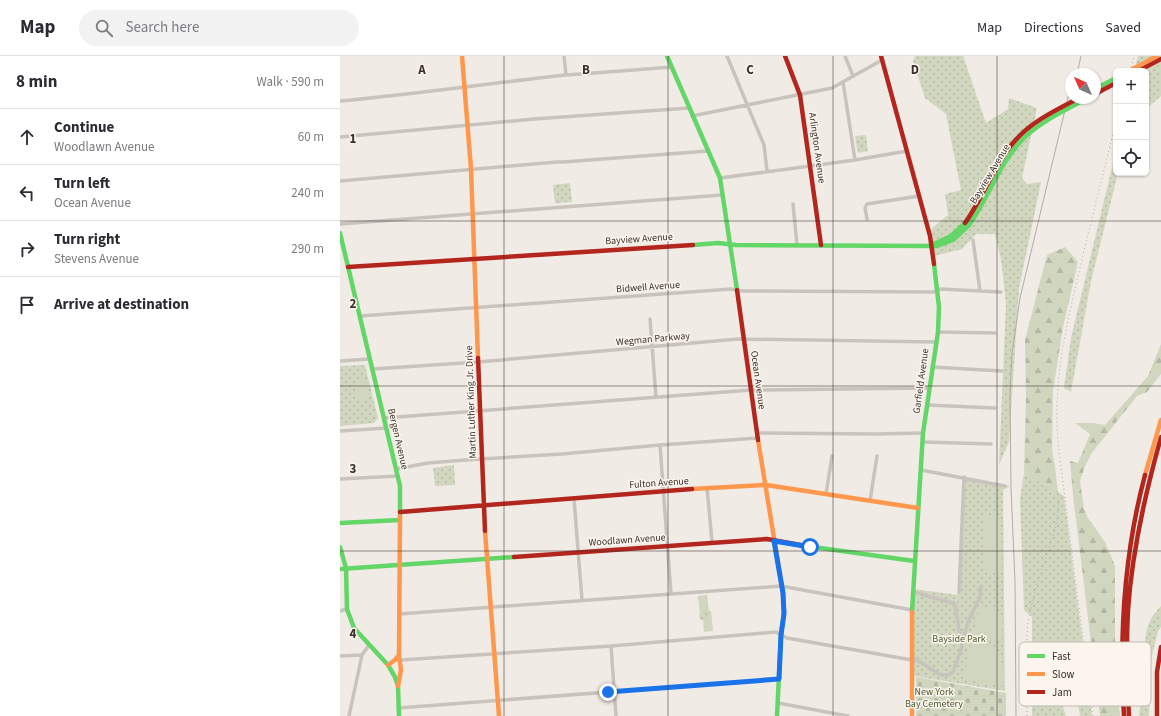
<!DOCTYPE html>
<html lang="en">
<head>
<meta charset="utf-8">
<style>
	:root { --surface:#fff; --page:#f2f2f3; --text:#2b2b33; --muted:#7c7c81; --line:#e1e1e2 }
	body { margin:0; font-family:"Source Sans 3",sans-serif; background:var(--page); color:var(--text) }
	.controls { position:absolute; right:12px; top:12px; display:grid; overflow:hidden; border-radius:6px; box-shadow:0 1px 3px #0004 }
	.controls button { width:36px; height:36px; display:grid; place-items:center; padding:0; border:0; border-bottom:1px solid var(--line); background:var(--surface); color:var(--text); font:20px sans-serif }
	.compass { position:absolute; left:725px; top:12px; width:36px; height:36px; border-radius:50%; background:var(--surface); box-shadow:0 1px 3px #0004; rotate:315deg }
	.stop { position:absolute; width:12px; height:12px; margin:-9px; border:3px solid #1a73e8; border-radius:50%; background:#fff }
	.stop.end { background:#1a73e8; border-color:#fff; box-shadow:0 1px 4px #0008 }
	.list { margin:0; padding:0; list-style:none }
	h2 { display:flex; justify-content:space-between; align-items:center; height:52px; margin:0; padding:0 16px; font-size:17px }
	h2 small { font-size:13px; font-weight:400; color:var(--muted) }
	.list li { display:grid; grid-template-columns:26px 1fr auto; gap:12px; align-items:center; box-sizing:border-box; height:56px; padding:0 16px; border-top:1px solid var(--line) }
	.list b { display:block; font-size:15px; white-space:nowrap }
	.list p { margin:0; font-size:13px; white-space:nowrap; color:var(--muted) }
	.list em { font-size:13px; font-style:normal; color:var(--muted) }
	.icon { flex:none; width:22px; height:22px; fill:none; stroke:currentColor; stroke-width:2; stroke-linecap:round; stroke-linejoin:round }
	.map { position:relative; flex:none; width:821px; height:660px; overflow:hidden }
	header { display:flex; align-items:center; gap:24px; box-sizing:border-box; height:56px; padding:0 20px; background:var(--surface); border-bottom:1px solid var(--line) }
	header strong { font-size:19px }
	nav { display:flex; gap:22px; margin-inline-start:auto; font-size:14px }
	.search { width:280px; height:36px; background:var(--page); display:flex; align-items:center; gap:10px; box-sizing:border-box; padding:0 14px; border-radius:22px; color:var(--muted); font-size:15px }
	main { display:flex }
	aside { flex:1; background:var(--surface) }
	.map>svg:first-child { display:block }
	.grass { fill:url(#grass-dots) }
	.forest { fill:url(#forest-firs) }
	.cemetery { fill:url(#cemetery-stones) }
	.garden { fill:#d1d6bf }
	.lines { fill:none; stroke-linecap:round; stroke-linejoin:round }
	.street { stroke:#c9c3be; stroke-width:3.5 }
	.fast { stroke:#63d668; stroke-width:4.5 }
	.slow { stroke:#ff974d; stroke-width:4.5 }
	.jam { stroke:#b3261e; stroke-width:4.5 }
	.tram { stroke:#b1aca8; stroke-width:1 }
	.rail { stroke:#b1aca8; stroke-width:1; stroke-dasharray:1 3; stroke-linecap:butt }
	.fast-bridge { stroke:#63d668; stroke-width:4.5 }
	.slow-bridge { stroke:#ff974d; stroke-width:4.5 }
	.jam-bridge { stroke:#b3261e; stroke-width:4.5 }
	.route { stroke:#1a73e8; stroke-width:5 }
	.grid { fill:none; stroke:#3b302b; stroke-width:1; stroke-opacity:0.55 }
	.labels { text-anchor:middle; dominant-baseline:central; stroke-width:3; stroke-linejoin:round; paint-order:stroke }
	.street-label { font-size:10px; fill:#3b302b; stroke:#fbf5ee }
	.park-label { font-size:10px; fill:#4a5a2e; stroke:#fbf5ee }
	.key { fill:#fbf5ee; stroke:#c1bab4; stroke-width:1 }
	.key-label { font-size:11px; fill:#3b302b }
	.grid-label { font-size:13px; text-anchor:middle; font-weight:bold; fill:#3b302b; stroke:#fbf5ee; stroke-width:3; stroke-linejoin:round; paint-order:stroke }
</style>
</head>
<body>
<header>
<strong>Map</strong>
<div class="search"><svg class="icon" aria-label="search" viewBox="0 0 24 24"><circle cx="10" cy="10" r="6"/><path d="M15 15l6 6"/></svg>Search here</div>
<nav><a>Map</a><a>Directions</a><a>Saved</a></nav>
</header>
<main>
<aside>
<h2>8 min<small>Walk · 590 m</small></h2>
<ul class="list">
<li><svg class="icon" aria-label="ahead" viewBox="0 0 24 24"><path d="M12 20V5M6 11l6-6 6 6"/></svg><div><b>Continue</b><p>Woodlawn Avenue</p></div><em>60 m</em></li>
<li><svg class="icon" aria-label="left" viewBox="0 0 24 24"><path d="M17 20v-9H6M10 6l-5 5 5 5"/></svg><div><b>Turn left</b><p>Ocean Avenue</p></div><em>240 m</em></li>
<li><svg class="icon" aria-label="right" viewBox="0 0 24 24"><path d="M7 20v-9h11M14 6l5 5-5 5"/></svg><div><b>Turn right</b><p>Stevens Avenue</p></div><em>290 m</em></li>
<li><svg class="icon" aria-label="arrive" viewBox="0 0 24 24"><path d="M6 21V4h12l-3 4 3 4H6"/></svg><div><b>Arrive at destination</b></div></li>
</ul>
</aside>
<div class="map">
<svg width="821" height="660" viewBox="0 0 821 660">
	<defs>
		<pattern id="grass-dots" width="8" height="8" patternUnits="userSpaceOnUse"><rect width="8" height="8" fill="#d1d6bf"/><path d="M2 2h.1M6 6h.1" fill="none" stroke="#b4b8a4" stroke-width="1.8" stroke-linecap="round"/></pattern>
		<pattern id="forest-firs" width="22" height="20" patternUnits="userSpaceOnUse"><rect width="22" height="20" fill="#d1d6bf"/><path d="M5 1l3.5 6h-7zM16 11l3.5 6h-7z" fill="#b4b8a4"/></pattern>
		<pattern id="cemetery-stones" width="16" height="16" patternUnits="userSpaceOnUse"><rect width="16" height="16" fill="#d1d6bf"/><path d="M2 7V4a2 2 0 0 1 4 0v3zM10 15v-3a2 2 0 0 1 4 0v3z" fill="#b4b8a4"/></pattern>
	</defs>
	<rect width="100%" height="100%" fill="#f0ebe5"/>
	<path class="grass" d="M575,0H623L646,67L668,53L669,42L697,52L682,122L687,128L701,126L679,232L669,386L659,409L666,247L661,203L655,178H636L622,193L594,200L590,174L608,159L605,138L621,134L606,58L585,42L573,5Z
		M798,0H821V40L806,53V15H794Z
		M526,79L528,95L518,97L515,80Z
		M776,95V117H778L751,225L731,336L724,332L731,282Z
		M230,127L232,146L215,147L213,129Z
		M25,309L38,362L34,367L0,370V310Z
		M114,409L115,429L95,430L93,412Z
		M684,417L724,440L752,660H740L730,600L723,593L718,601L719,638L726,660H692V561L684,554L680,443Z
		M625,422L670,430L663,434L665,635L574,620L573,533L619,539Z
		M367,539L369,555H371L373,575L364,576L363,564H360L359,559H360L358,540Z
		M821,550V571L818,575L811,604L809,660H799C801,645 803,629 805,614C807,587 800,572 821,550Z"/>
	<path class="forest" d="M725,191L738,206L723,271L713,335L712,395L715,410L718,437L684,417L686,339L685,284L707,199Z
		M821,288V318L807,336L797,340L751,398L744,413L740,425L744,453L748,462L765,486L775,510V602L780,660H760L733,439L730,405L738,407L750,378L735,367H753L765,369L808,320Z"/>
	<path class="cemetery" d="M576,621L666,637V660H576Z"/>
	<path class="garden" d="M28,325L29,343L17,344L16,326Z
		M643,459H660L662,492H648L662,493V515H643Z
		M359,541H366L368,555L361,556Z
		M640,550L653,553L662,563V586L636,582L633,578Z
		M371,560L372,575H365L364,561Z
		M631,585L641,586L648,590L659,601L663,610V630L626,624L624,620Z"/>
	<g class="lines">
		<path class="street" d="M224,0L226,19
			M387,0L424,89L427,115
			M505,0L513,20
			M503,26L515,104
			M0,45C76,38 151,27 226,19C262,16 297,14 332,11
			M352,60L492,32L542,4
			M0,81L194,63L349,52
			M380,122L515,104L567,95
			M0,125L217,106H223L368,95
			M453,148L457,189
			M527,163L525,152L527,148L579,140
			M0,168L382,139
			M633,184L640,235
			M20,260L391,233L402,235L593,236L601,233L661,236
			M310,263L316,341
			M598,276L655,277
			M0,305L30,303
			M592,311L662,315
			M33,313L138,306L398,283L596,286
			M587,349L655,352
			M44,362L411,334L589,332
			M0,375L47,372
			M417,377L534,378L583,377
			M583,386L651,388
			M320,389L331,538
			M56,413L88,407L125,404L222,398L320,389L418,382
			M581,414L665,430
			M0,423L58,420
			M367,432L372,486
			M486,438L492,400
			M234,443L242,544
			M530,445L537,400
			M619,537L624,421
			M0,555L7,553
			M59,558L441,530L572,554
			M622,586L628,566L640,541L641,530
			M271,590L276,660
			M0,600L22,599
			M572,601L601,619H608L613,616L622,591L615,549L613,547L573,536
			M61,604L271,590L436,576L447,582L572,604
			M438,647L508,660
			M58,652L439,623
			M9,660L22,599L29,589"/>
		<path class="fast" d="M327,0L380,122L397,234
			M755,33L776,22
			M0,177L60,430V460
			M353,189L378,187L396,189L597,190L613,184L629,169
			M592,189L611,180L625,167
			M0,467L60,464
			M466,490L574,505
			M0,491L6,512L7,553L14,572L48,609L55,621L58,630L59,660
			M0,513L174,501
			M572,556L583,377L598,276L599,251L594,208
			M437,660L441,579L444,556"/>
		<path class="slow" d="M122,0L131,113L138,302
			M418,384L443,537L444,556
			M805,419L821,364
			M352,433L426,429L578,452
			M145,475L159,660
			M572,556V660
			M48,609L55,604L59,599
			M58,630L61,614L59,599L60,460"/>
		<path class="jam" d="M445,0L460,39L481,189
			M541,0L590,180L594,208
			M798,15L821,3
			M755,38L776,27
			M8,211L353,189
			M397,234L418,384
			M138,302L145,475
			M60,456L352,433
			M174,501L427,483L466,490
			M784,660C779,578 784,498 805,419
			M789,660C787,625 786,589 788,554C792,495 805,438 821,381
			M817,660V616L821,591"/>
		<path class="tram" d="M737,18L741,0
			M676,660L675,525L671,432L670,338L672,297L680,242L731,29"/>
		<path class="rail" d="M791,15L794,0
			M687,660L686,598L688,566L694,538L716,470L720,437
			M753,660L719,395C711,330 727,266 742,203C753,157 765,111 776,65"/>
		<path class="fast-bridge" d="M629,169C649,141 660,105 685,81C703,64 726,54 748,42"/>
		<path class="slow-bridge" d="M789,15L817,0"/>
		<path class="jam-bridge" d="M625,167C643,142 653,111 673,87C690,66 716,54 739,42"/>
	</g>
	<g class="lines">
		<path class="route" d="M268,636L439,623L441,579L444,558L443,537L434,485L470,491"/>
	</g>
	<path class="grid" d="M164,0V660M328,0V660M493,0V660M657,0V660M0,165H821M0,330H821M0,495H821"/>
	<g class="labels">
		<g class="street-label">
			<text transform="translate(477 92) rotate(82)">Arlington Avenue</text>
			<text transform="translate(650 118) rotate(-59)">Bayview Avenue</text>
			<text transform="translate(299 183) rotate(-4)">Bayview Avenue</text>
			<text transform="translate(308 231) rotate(-4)">Bidwell Avenue</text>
			<text transform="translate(313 283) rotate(-5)">Wegman Parkway</text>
			<text transform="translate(418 324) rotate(82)">Ocean Avenue</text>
			<text transform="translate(581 325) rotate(-82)">Garfield Avenue</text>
			<text transform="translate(131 346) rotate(-92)">Martin Luther King Jr. Drive</text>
			<text transform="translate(58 383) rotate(77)">Bergen Avenue</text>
			<text transform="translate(319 427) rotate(-4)">Fulton Avenue</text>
			<text transform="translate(287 484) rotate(-4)">Woodlawn Avenue</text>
		</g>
		<g class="park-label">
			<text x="619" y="583">Bayside Park</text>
			<text x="594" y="636">New York<tspan x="594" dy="12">Bay Cemetery</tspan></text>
		</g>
	</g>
	<rect x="679" y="586" width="132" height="64" rx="6" class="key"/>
	<rect x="687" y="598" width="18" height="4" fill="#63d668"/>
	<rect x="687" y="616" width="18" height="4" fill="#ff974d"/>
	<rect x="687" y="634" width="18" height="4" fill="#b3261e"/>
	<g class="key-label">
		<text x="712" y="604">Fast</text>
		<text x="712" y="622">Slow</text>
		<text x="712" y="640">Jam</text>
	</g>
	<g class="grid-label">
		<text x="82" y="18">A</text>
		<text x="246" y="18">B</text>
		<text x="410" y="18">C</text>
		<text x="575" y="18">D</text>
		<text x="13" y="87">1</text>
		<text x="13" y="252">2</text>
		<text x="13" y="417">3</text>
		<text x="13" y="582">4</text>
	</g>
</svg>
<div class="controls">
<button>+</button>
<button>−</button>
<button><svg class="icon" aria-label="locate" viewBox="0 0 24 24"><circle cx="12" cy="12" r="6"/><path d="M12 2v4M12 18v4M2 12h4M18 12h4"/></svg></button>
</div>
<svg class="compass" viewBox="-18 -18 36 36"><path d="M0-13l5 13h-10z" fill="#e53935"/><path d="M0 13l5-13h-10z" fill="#7c7c81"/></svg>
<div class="stop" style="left:470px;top:491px"></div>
<div class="stop end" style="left:268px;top:636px"></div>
</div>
</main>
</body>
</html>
